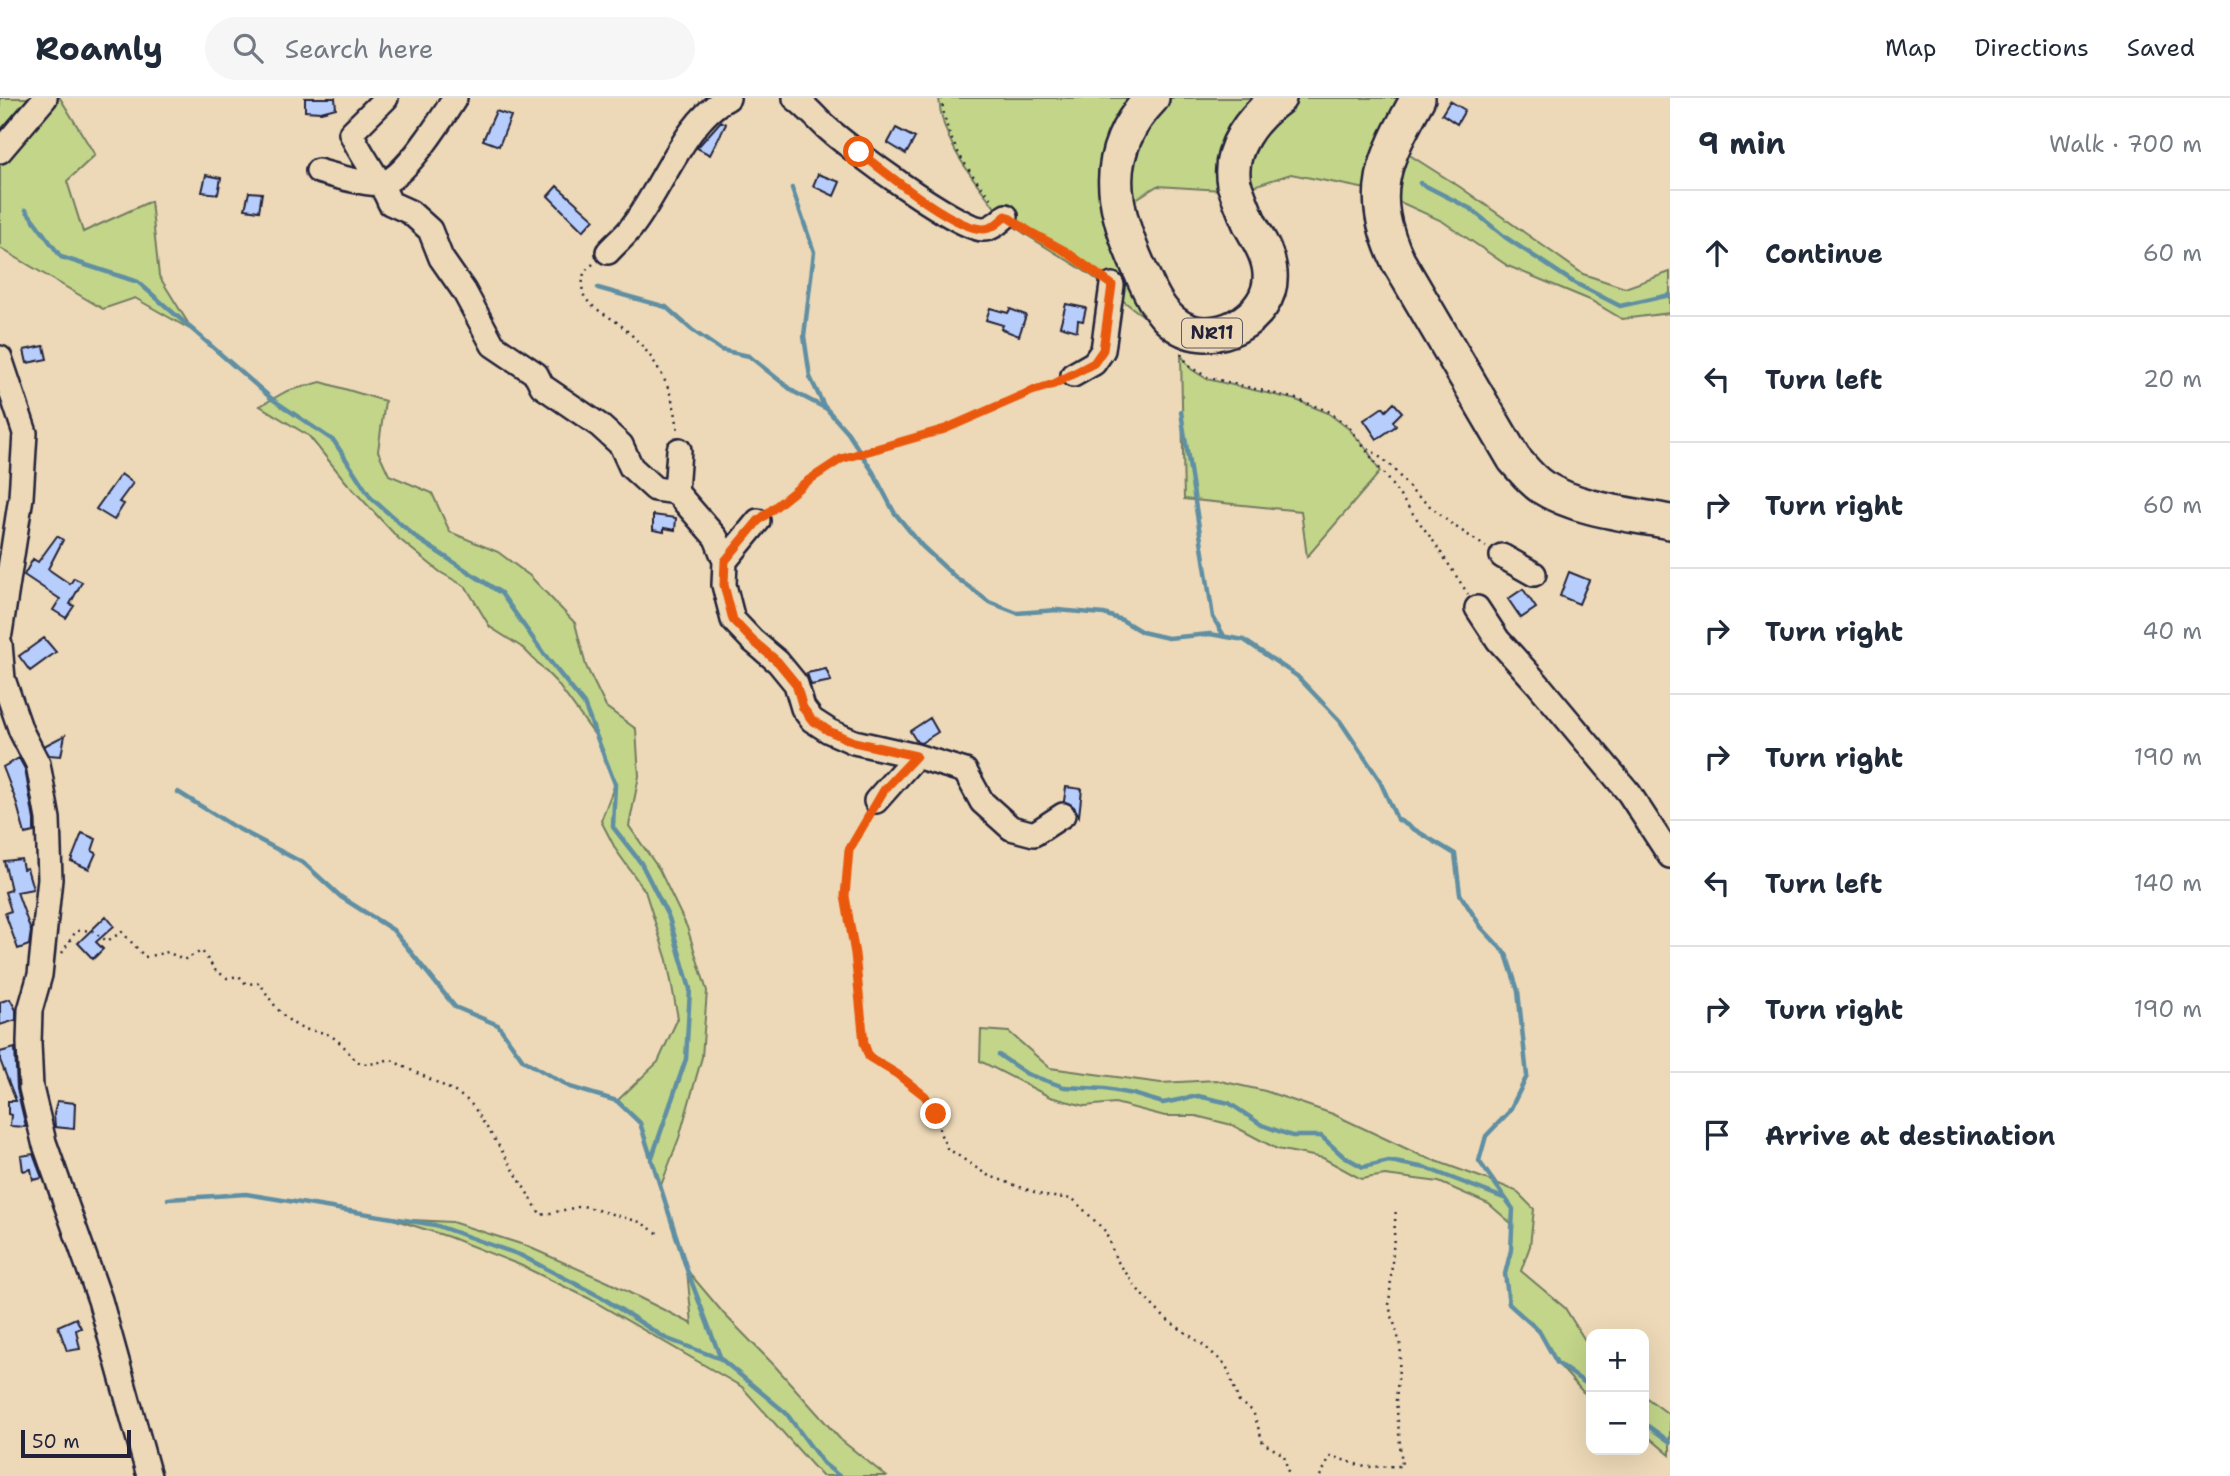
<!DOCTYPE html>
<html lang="en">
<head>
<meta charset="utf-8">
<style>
	:root { --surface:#fff; --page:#f6f6f7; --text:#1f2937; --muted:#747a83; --line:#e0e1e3 }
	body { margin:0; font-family:"Shantell Sans",sans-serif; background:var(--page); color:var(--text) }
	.controls { position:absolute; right:21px; bottom:21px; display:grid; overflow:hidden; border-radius:14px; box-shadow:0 7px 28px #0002 }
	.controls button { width:63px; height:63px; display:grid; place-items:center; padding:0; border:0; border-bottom:2px solid var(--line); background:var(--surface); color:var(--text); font:35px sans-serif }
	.scale { position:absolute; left:21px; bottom:18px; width:110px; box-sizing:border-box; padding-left:7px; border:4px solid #22223b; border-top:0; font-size:19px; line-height:24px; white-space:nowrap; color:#22223b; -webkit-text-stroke:5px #edd9b7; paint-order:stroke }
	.stop { position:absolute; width:21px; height:21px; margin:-16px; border:5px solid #ea580c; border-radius:50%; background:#fff }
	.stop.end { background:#ea580c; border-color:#fff; box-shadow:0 2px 7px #0008 }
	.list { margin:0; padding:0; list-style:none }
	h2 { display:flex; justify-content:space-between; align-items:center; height:91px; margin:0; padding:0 28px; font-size:30px }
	h2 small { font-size:23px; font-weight:400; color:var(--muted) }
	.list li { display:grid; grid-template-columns:46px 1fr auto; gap:21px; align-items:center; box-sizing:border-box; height:126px; padding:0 28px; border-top:2px solid var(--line) }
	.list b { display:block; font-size:26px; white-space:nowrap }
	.list em { font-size:23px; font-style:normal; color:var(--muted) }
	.icon { flex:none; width:38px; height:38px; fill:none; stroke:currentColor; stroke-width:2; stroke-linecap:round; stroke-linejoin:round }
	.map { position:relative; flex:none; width:1670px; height:1378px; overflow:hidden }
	header { display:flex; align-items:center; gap:42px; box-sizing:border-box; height:98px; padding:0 35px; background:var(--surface); border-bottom:2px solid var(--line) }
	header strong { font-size:33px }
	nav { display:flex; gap:38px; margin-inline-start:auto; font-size:24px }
	.search { width:490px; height:63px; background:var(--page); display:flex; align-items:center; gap:18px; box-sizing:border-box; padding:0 24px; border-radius:38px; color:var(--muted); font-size:26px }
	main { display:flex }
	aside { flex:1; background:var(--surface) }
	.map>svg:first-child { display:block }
	.green { fill:#c3d589; stroke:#727c62; stroke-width:2 }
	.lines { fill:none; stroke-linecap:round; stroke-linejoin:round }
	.stream { stroke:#608fa3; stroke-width:4.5 }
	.building { fill:#b7cefc; stroke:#22223b; stroke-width:2 }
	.minor-casing { stroke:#22223b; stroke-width:28 }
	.highway-casing { stroke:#22223b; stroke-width:38 }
	.path { stroke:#22223b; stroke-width:2.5; stroke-dasharray:2 5; stroke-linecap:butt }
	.minor { stroke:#edd9b7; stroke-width:23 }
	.highway { stroke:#edd9b7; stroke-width:33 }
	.route { stroke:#ea580c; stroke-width:9 }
	.labels { text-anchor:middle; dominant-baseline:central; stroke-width:5; stroke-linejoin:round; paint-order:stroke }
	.shield { fill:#edd9b7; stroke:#5f5960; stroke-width:2 }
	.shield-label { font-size:18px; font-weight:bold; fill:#22223b }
</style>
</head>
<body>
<header>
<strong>Roamly</strong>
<div class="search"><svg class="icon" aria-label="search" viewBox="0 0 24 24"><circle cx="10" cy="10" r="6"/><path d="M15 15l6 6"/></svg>Search here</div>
<nav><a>Map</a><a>Directions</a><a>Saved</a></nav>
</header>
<main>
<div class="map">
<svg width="1670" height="1378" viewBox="0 0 1670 1378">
	<rect width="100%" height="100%" fill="#edd9b7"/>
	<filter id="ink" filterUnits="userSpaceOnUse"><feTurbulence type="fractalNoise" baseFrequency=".0143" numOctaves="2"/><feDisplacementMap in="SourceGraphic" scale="14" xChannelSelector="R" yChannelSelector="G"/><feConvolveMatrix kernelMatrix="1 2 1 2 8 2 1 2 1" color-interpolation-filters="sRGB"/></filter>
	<g filter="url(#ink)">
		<path class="green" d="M0,0H60L95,57L67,83L83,134L151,103L159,178L193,233L135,200L103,211L0,150Z
			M939,0H1412L1408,56L1460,89L1583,176L1625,190L1670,174V215L1622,221L1590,202L1508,168L1442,123L1376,93L1291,76L1238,93L1157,88L1112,116L1161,228C1136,216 1115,195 1092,178C1065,159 1034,144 1007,123C999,117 993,107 987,99C964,69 941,38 939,0Z
			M1181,257L1191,271L1207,281L1296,302L1328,315L1349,331L1366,350L1380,374L1307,459L1301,413L1184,401Z
			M321,284L385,303L378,353L389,377L432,395L450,434L498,454L530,478L575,525L586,568L606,609L636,631L639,678L629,728L659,771L687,829L707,893L702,959L679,1040L660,1090L640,1025L617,1003L658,964L678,920L667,862L645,793L616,752L601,723L615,686L597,640L556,584L523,550L490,529L466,489L440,474L398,440L346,384L309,338L260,308L287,293Z
			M981,932L1009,934L1050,970L1161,985L1216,982L1265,993L1333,1016L1422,1058L1494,1084L1516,1093L1534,1111L1530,1148L1521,1173L1565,1210L1591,1252V1299L1583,1294L1557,1265L1539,1233L1509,1206L1505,1176L1511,1152L1512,1126L1489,1106L1439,1084L1385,1077L1361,1081L1323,1060L1277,1051L1232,1027L1196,1018H1165L1115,1005L1085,1008L1050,999L980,963Z
			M393,1121L452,1124L524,1147L608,1184L692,1226L687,1172L724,1216L774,1267L841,1342L886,1378H822L742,1289L588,1200L520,1167L449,1139Z
			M1644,1298L1670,1317V1357L1644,1335Z"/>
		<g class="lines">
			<path class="stream" d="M1420,85L1471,111L1505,139L1573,184L1620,208L1670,197
				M792,90L814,154L804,238L810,279L824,308L848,335L873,374L894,414L922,448L954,478L989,504L1017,515L1057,512L1104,516L1122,522L1142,534L1168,540L1210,536L1244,542L1297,578L1340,623L1379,681L1397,721L1455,756L1460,796L1481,829L1506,856L1518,893L1527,978L1509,1014L1486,1038L1479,1063L1513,1111L1511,1152L1505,1176L1509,1206L1539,1233L1557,1265L1591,1289
				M26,112L61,159L138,184L272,301L334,343L371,400L418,441L501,495L544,556L584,606L615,686L613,729L641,765L669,820L690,891L686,961L651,1062
				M598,190L666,209L692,232L721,252L749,258L794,294L825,310
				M1181,314L1213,519L1224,538
				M178,694L233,728L305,766L341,799L393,832L455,909L498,927L523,962L570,989L617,1003L640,1025L687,1172L721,1261L786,1315L823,1365L839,1378
				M999,957L1027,976L1064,989L1105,991L1133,996L1163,1005L1198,998L1229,1005L1262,1027L1292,1038H1321L1343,1058L1363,1069L1389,1063L1426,1070L1506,1101
				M168,1101L246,1096L435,1127L520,1157L601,1199L665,1240L721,1261
				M1644,1325L1670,1344"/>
		</g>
		<path class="building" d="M305,0H335L336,10L321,14L305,13Z
			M1450,3L1465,12L1457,26L1442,16Z
			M496,13L511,18L499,48L483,42Z
			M721,23L726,26L710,57L697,50Z
			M896,30L915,40L906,56L888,45Z
			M818,76L840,84L834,98L813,88Z
			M206,77L221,80L218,96L202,94Z
			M557,88L594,121L583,133L548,98Z
			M249,94L262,95L259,113L245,111Z
			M1066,206L1086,210L1083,223L1078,222L1077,233L1060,228Z
			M990,210L1008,215L1010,211L1026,217L1019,238L1001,231L1003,227L986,222Z
			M44,248L47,261L27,265L24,252Z
			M1394,305L1402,314L1393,323L1396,328L1377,341L1364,322L1383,309L1386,313Z
			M121,376L133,385L119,404L124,406L114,422L96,411Z
			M653,417L676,420L675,432L664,430V434L653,432Z
			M57,438L63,442L48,471L70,486L74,480L82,484L70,506L74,508L66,520L53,512L60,501L24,477L33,461L38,464Z
			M1569,474L1589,482L1579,506L1560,498Z
			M1523,491L1536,510L1521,520L1508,501Z
			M44,540L56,554L30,573L19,558Z
			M826,571L831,583L811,587L807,575Z
			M930,620L938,634L921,645L917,644L910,633Z
			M65,637L61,658L49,657L44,648Z
			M19,660L25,671L34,722V734L25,736L16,703L3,669Z
			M1066,689L1082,691L1079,718L1074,709L1064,703Z
			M82,735L96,741L92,753L96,755L89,771L71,763Z
			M21,761L23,771L27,770L33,791L17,794L31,833L29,847L18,851L5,815L11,813L5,794L11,792L4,763Z
			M106,818L114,828L96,844L103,851L93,861L78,845Z
			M10,901L16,912V922L0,927V904Z
			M15,950L17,991L26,1029L10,1028L11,1017L8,1016V1003H16L0,962V954Z
			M57,1003L75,1005L74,1031L55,1029L54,1016Z
			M33,1056L42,1080L33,1082L31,1071L23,1073L21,1058Z
			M76,1220L81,1230L76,1232L80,1251L67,1253L58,1228Z"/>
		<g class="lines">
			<g class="minor-casing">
				<path id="minor" d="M386,0L351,35C362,60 380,80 390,105L410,114L430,132L441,160L464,193L493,247L536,276L542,288L599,327L621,347L631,369L655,391L676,394
					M795,0C807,9 816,20 826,29C849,50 957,131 983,131C992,131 999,124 1006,118
					M0,53L45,0
					M318,73C332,77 369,88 382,85C404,81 443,19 455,0
					M608,154C615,146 624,139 631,130C660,94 686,20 728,0
					M0,260L25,335L21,399L0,535
					M1073,277L1094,265L1103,252L1112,187
					M679,352L676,394L716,440L725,463
					M758,423L725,463L724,487L733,522L752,542L778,564L796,586L803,610L812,622L829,633L854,644L916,658L965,673L982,704L1011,730L1034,736L1063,717
					M1502,458L1534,476
					M1477,510L1498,542L1537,585L1629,695L1670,758
					M0,546L3,581L21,633L38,666L48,721L50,781L40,877L30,912L29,945L31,990L44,1044L100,1202L149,1378
					M876,703L916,658"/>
			</g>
			<g class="highway-casing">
				<path id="highway" d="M1152,0C1100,54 1111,109 1140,172C1149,191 1157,212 1174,225C1210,254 1274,221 1270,175C1269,157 1258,141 1250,126C1244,113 1239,99 1234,86C1227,51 1252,20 1279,0
					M1418,0C1384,62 1366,95 1398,163L1514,361C1523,371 1531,382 1542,389C1579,412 1628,416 1670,424"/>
			</g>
			<path class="path" d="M942,0C944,41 968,73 994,104
				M1019,127L1065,153L1097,176
				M593,166L584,174C583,183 580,193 586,201C595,213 614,220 625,231C657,259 675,293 678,335
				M1181,256L1190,269L1207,279L1296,301L1328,313L1349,329L1434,444L1468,496
				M1368,350L1390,367L1413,394L1450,425L1486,449
				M772,411L806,384L841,361L945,331L1032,293L1057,284
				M867,720L849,752L845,798L855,856L864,945L869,959L897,976L925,997L936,1016L940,1035L947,1050L987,1077L1045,1098L1073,1101L1105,1133L1116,1161L1142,1197L1166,1221L1202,1246L1226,1267L1239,1304L1253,1313L1263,1345L1284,1357L1289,1378
				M62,855L76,833L91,832L107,843L122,834L145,859L168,854L183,862L202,853L215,872L227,880L239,878L246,886L260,885C270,902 281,919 299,929C309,934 322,932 331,938C359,956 348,975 390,961C415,976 444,985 467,1002C474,1008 479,1017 483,1024C504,1054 521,1086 541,1117L583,1108L640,1124L659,1136
				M1320,1378L1331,1358L1365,1369L1402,1368L1396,1302L1401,1249L1389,1208L1396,1110"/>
			<use href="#minor" class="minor"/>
			<use href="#highway" class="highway"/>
		</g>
	</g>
	<g class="lines" filter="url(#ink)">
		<path class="route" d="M859,54C884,73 953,131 983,131C992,131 999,124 1006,118L1030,134L1065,153L1112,187L1103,252L1094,265L1054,286L1032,293L945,331L841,361L806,384L758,423L725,463L724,487L733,522L752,542L778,564L796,586L803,610L812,622L829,633L854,644L916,658L884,692L849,752L845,798L855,856L864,945L869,959L897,976L925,998L936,1016"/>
	</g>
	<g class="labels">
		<rect class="shield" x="1182" y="220.5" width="60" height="29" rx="5"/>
		<g class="shield-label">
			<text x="1212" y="235">NR11</text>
		</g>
	</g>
</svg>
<div class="controls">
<button>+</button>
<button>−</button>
</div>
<div class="scale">50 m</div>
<div class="stop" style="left:859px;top:54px"></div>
<div class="stop end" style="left:936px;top:1016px"></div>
</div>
<aside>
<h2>9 min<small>Walk · 700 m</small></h2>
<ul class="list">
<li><svg class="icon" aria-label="ahead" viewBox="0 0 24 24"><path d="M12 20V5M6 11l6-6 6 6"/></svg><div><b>Continue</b></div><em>60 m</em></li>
<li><svg class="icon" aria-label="left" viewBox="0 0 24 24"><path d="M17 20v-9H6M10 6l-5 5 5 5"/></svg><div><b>Turn left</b></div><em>20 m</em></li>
<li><svg class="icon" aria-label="right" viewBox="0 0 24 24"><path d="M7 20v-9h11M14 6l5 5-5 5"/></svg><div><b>Turn right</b></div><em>60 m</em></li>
<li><svg class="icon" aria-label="right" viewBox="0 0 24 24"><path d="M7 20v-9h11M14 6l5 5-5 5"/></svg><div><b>Turn right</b></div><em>40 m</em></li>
<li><svg class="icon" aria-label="right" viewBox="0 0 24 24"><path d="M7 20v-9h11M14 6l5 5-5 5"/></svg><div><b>Turn right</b></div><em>190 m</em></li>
<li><svg class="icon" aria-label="left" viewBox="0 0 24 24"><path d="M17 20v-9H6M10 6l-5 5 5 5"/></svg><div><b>Turn left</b></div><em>140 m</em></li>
<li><svg class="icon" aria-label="right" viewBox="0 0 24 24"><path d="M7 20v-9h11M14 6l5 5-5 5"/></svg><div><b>Turn right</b></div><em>190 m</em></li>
<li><svg class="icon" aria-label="arrive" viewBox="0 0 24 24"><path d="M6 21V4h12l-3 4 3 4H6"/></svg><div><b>Arrive at destination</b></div></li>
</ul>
</aside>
</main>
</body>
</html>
